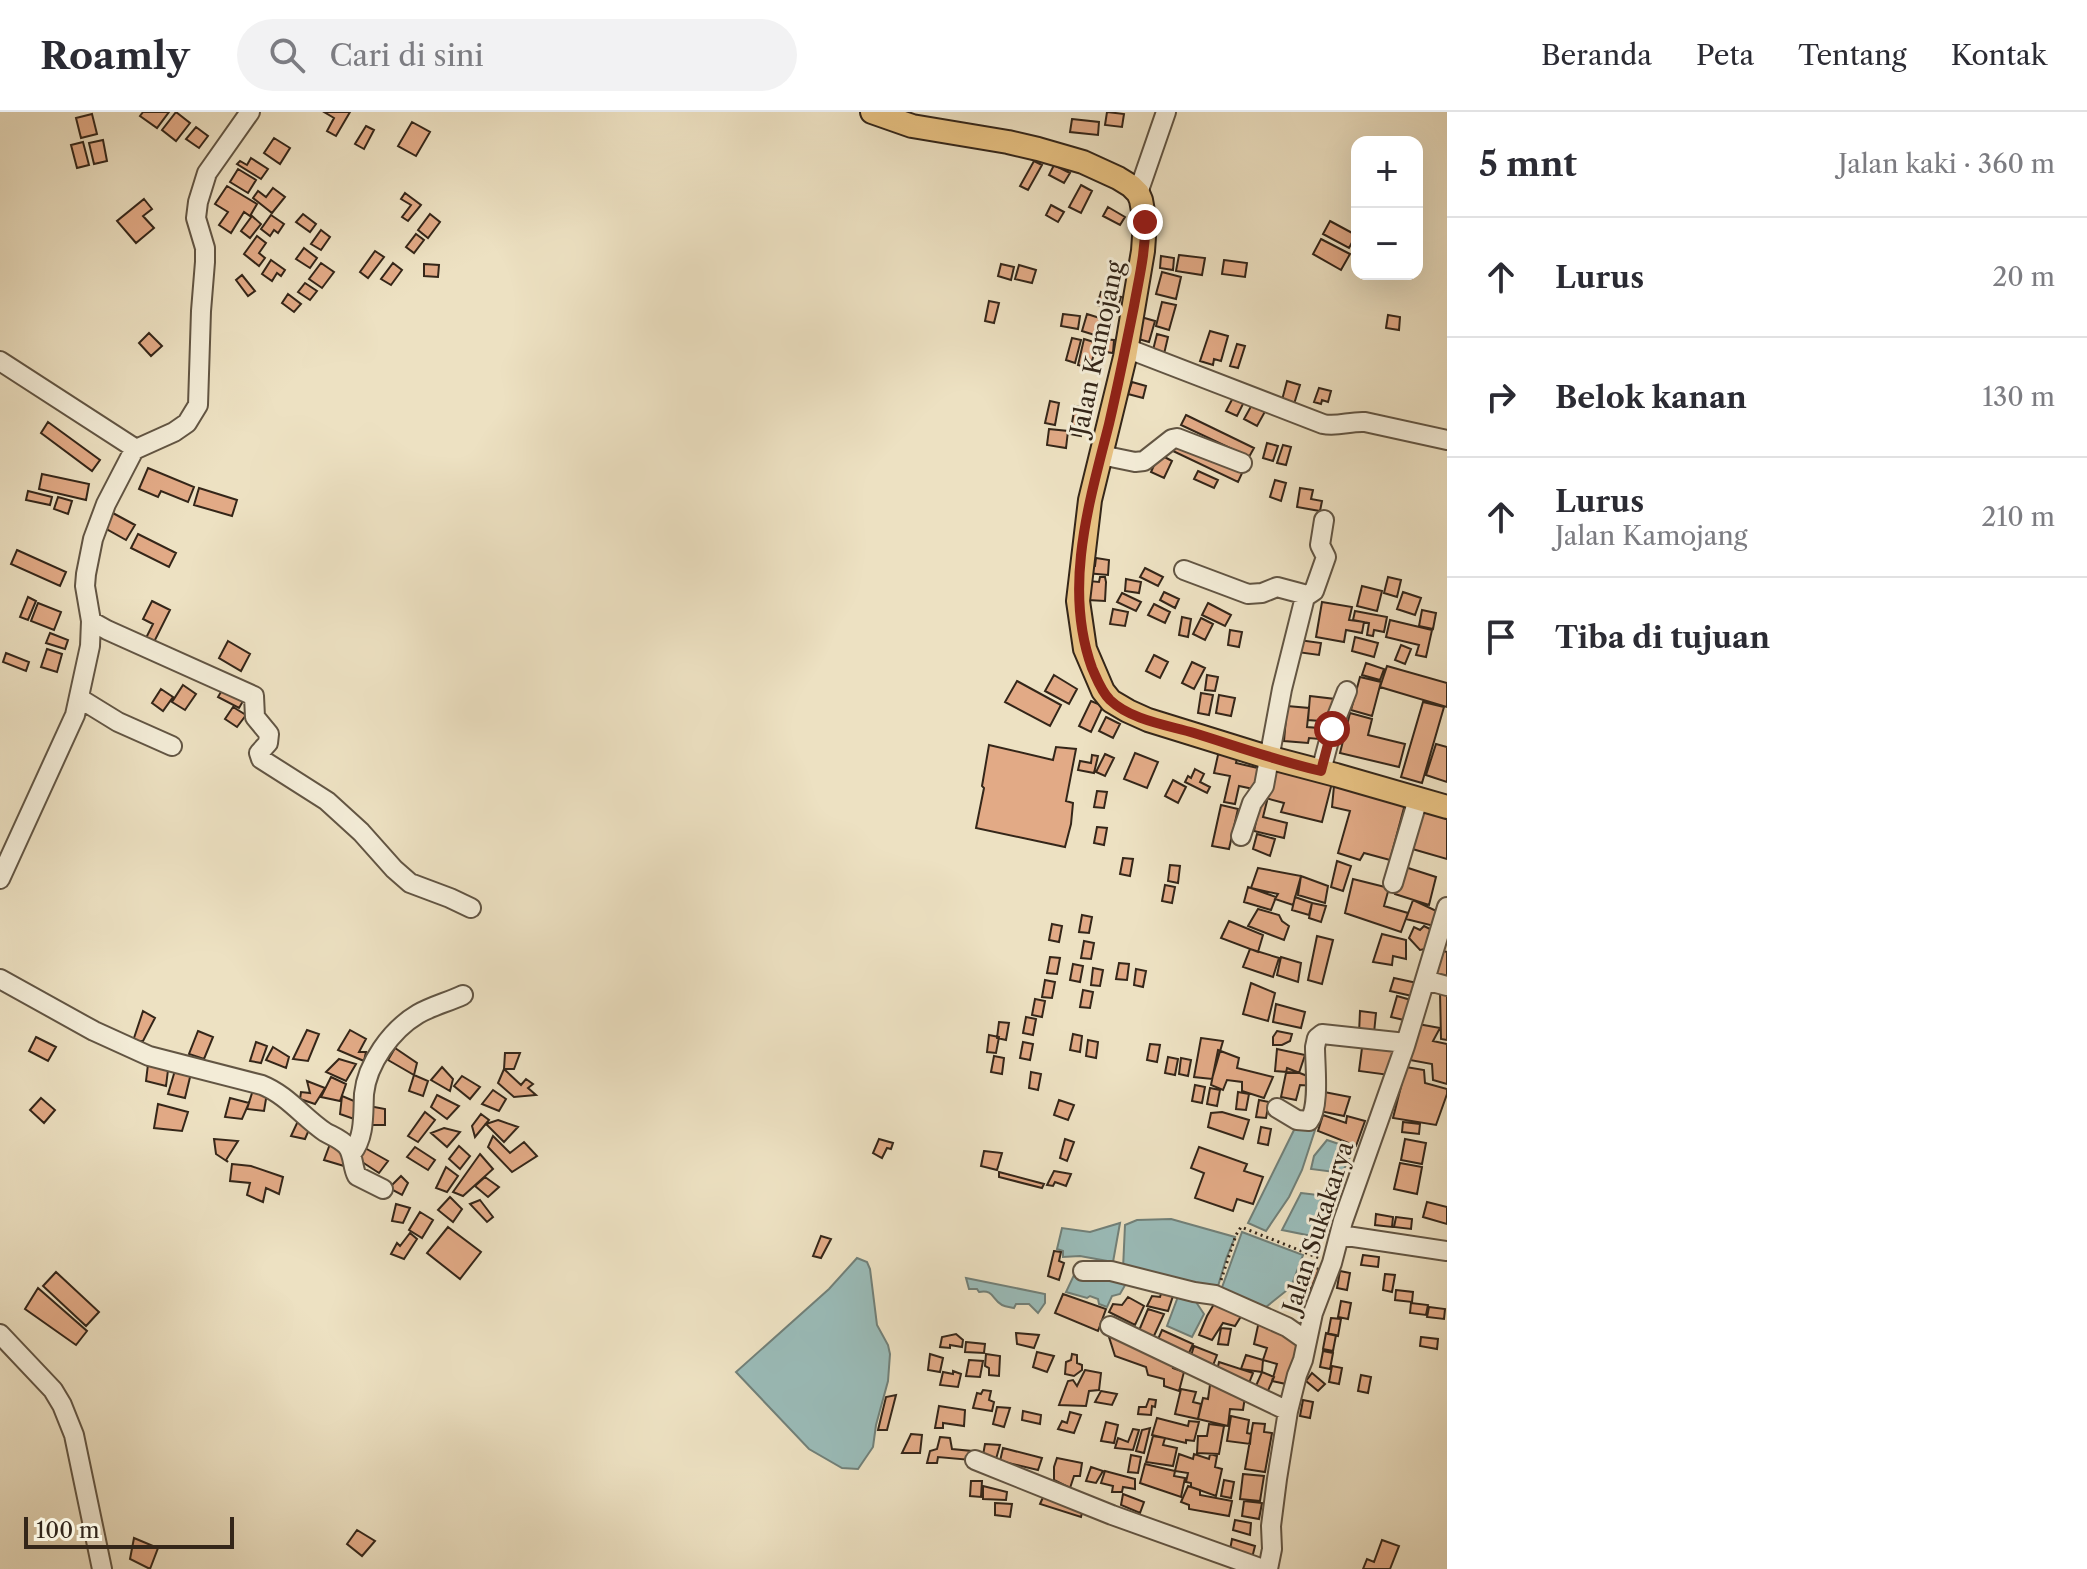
<!DOCTYPE html>
<html lang="id">
<head>
<meta charset="utf-8">
<style>
	:root { --surface:#fff; --page:#f2f2f3; --text:#2b2b33; --muted:#7c7c81; --line:#e1e1e2 }
	body { margin:0; font-family:"Libre Caslon Text",serif; background:var(--page); color:var(--text) }
	.controls { position:absolute; right:24px; top:24px; display:grid; overflow:hidden; border-radius:16px; box-shadow:0 8px 32px #0002 }
	.controls button { width:72px; height:72px; display:grid; place-items:center; padding:0; border:0; border-bottom:2px solid var(--line); background:var(--surface); color:var(--text); font:40px sans-serif }
	.scale { position:absolute; left:24px; bottom:20px; width:210px; box-sizing:border-box; padding-left:8px; border:4px solid #342619; border-top:0; font-size:22px; line-height:28px; white-space:nowrap; color:#342619; -webkit-text-stroke:6px #f3ecd7; paint-order:stroke }
	.stop { position:absolute; width:24px; height:24px; margin:-18px; border:6px solid #8f2418; border-radius:50%; background:#fff }
	.stop.end { background:#8f2418; border-color:#fff; box-shadow:0 2px 8px #0008 }
	.list { margin:0; padding:0; list-style:none }
	h2 { display:flex; justify-content:space-between; align-items:center; height:104px; margin:0; padding:0 32px; font-size:34px }
	h2 small { font-size:26px; font-weight:400; color:var(--muted) }
	.list li { display:grid; grid-template-columns:52px 1fr auto; gap:24px; align-items:center; box-sizing:border-box; height:120px; padding:0 32px; border-top:2px solid var(--line) }
	.list b { display:block; font-size:30px; white-space:nowrap }
	.list p { margin:0; font-size:26px; white-space:nowrap; color:var(--muted) }
	.list em { font-size:26px; font-style:normal; color:var(--muted) }
	.icon { flex:none; width:44px; height:44px; fill:none; stroke:currentColor; stroke-width:2; stroke-linecap:round; stroke-linejoin:round }
	.map { position:relative; flex:none; width:1447px; height:1457px; overflow:hidden }
	header { display:flex; align-items:center; gap:48px; box-sizing:border-box; height:112px; padding:0 40px; background:var(--surface); border-bottom:2px solid var(--line) }
	header strong { font-size:38px }
	nav { display:flex; gap:44px; margin-inline-start:auto; font-size:28px }
	.search { width:560px; height:72px; background:var(--page); display:flex; align-items:center; gap:20px; box-sizing:border-box; padding:0 28px; border-radius:44px; color:var(--muted); font-size:30px }
	main { display:flex }
	aside { flex:1; background:var(--surface) }
	.map>svg:first-child { display:block }
	.water { fill:#9abcb9; stroke:#718079; stroke-width:2 }
	.building { fill:#e2aa86; stroke:#342619; stroke-width:2 }
	.lines { fill:none; stroke-linecap:round; stroke-linejoin:round }
	.minor-casing { stroke:#625543; stroke-width:22 }
	.major-casing { stroke:#342619; stroke-width:26 }
	.path { stroke:#342619; stroke-width:3; stroke-dasharray:2 4; stroke-linecap:butt }
	.minor { stroke:#f3ecd7; stroke-width:18 }
	.major { stroke:#e6c081; stroke-width:22 }
	.route { stroke:#8f2418; stroke-width:10 }
	.labels { text-anchor:middle; dominant-baseline:central; stroke-width:6; stroke-linejoin:round; paint-order:stroke }
	.street-label { font-size:24px; fill:#342619; stroke:#f3ecd7 }
</style>
</head>
<body>
<header>
<strong>Roamly</strong>
<div class="search"><svg class="icon" aria-label="search" viewBox="0 0 24 24"><circle cx="10" cy="10" r="6"/><path d="M15 15l6 6"/></svg>Cari di sini</div>
<nav><a>Beranda</a><a>Peta</a><a>Tentang</a><a>Kontak</a></nav>
</header>
<main>
<div class="map">
<svg width="1447" height="1457" viewBox="0 0 1447 1457">
	<rect width="100%" height="100%" fill="#ede1c2"/>
	<filter id="stains"><feTurbulence type="fractalNoise" baseFrequency=".0025" numOctaves="4"/><feColorMatrix values="0 0 0 0 .2 0 0 0 0 .09 0 0 0 0 .02 0 0 0 .5 -.17"/></filter>
	<radialGradient id="worn" r=".72"><stop offset=".6" stop-color="#630" stop-opacity="0"/><stop offset="1" stop-color="#630" stop-opacity=".3"/></radialGradient>
	<path class="water" d="M1296,1014L1315,1018L1302,1058L1289,1085L1266,1119L1248,1111Z
		M1327,1028L1354,1037L1342,1061L1311,1057L1314,1044Z
		M1301,1081L1335,1085L1317,1125L1282,1118Z
		M1171,1107L1235,1125L1226,1147L1216,1181L1123,1157L1125,1113L1137,1108Z
		M1120,1111L1113,1150L1080,1144L1063,1145V1139L1057,1137L1062,1116L1090,1120Z
		M1242,1120L1303,1143L1291,1175L1261,1199L1220,1181Z
		M857,1146L867,1150L870,1157L877,1213L888,1233L890,1242L888,1269L876,1313L873,1335L858,1357L842,1356L809,1337L736,1260L829,1177Z
		M1074,1163L1128,1168L1120,1182L1112,1184L1107,1195L1099,1192L1098,1187L1090,1184L1087,1186L1066,1180Z
		M966,1166L1045,1182V1191L1038,1201L1029,1192H1016L1014,1196C1010,1195 1006,1195 1002,1193C992,1188 994,1177 979,1180L977,1177H969Z
		M1179,1182L1194,1187L1204,1202L1192,1225L1167,1214Z"/>
	<path class="building" d="M143,0H169L157,16L140,4Z
		M176,0L190,11L176,29L162,18Z
		M324,0H350L336,24L327,19L334,6Z
		M1107,0L1124,2L1122,15L1105,13Z
		M92,2L97,22L81,26L76,6Z
		M1072,7L1099,10L1098,23L1070,20Z
		M412,10L430,20L416,44L398,34Z
		M366,14L374,18L364,37L355,32Z
		M196,15L208,24L199,36L186,27Z
		M274,26L290,36L280,52L264,41Z
		M103,28L107,49L94,52L89,31Z
		M83,30L89,53L77,56L71,33Z
		M251,46L268,57L261,67L237,52L240,49L247,53Z
		M1034,49L1042,53L1028,78L1020,74Z
		M1054,53L1070,61L1064,71L1049,63Z
		M238,57L256,68L248,81L230,70Z
		M1081,73L1092,79L1081,101L1069,95Z
		M227,74L257,92L250,104L244,100L231,121L219,113L228,100L215,92Z
		M273,76L285,85L272,101L253,86L258,79L266,85Z
		M405,81L421,93L408,109L402,105L411,93L401,87Z
		M144,87L152,97L143,104L154,116L136,131L117,109Z
		M1051,93L1064,100L1058,110L1046,103Z
		M1108,95L1125,105L1120,113L1103,104Z
		M303,102L316,112L310,120L296,110Z
		M430,102L440,110L428,126L418,118Z
		M271,103L284,112L278,121L274,118L270,124L261,117Z
		M252,104L261,112L250,126L241,119Z
		M1330,109L1356,123L1349,136L1323,122Z
		M321,118L330,125L321,138L311,132Z
		M416,122L424,128L414,141L406,135Z
		M257,124L266,131L259,141L265,146L259,154L244,142Z
		M1321,127L1350,142L1341,158L1313,142Z
		M304,136L317,146L310,156L296,147Z
		M375,139L384,145L368,166L360,160Z
		M1179,143L1205,146L1202,163L1176,159Z
		M1161,144L1174,146L1173,158L1160,156Z
		M271,148L285,158L281,164L277,161L272,169L262,162Z
		M1224,148L1247,151L1245,165L1222,162Z
		M321,151L334,160L322,176L309,167Z
		M393,151L402,158L391,173L381,167Z
		M424,152L439,153L438,165L424,164Z
		M1001,152L1014,155L1011,168L998,164Z
		M1019,153L1036,158L1032,171L1015,167Z
		M1162,160L1181,165L1176,187L1156,182Z
		M242,163L255,179L248,184L236,168Z
		M305,171L317,179L310,188L298,180Z
		M1101,180L1121,185L1117,198L1097,193Z
		M288,182L301,192L294,200L282,191Z
		M989,189L999,191L994,211L985,209Z
		M1162,190L1176,193L1169,218L1156,214Z
		M1063,202L1080,204L1078,217L1061,214Z
		M1087,202L1106,208L1101,225L1082,219Z
		M1388,203L1400,205L1399,218L1386,216Z
		M1141,205L1155,209L1149,230L1135,226Z
		M1210,219L1228,224L1221,249L1214,247L1213,253L1200,249Z
		M149,221L162,234L151,244L139,231Z
		M1157,222L1168,225L1164,242L1153,238Z
		M1072,226L1081,228L1075,251L1066,248Z
		M1084,227L1097,231L1090,256L1078,253Z
		M1100,227L1114,228L1113,241L1099,239Z
		M1237,232L1245,234L1238,256L1230,254Z
		M1287,269L1300,273L1294,292L1282,288Z
		M1132,270L1146,274L1143,286L1128,282Z
		M1319,276L1331,279L1328,290L1322,288L1321,292L1314,290Z
		M1235,282L1245,288L1237,304L1226,299Z
		M1050,289L1059,291L1055,313L1045,311Z
		M1254,289L1267,296L1257,314L1244,307Z
		M1075,294L1086,296L1081,324L1070,322Z
		M1186,303L1254,336L1249,345L1181,313Z
		M48,310L100,348L92,359L41,321Z
		M1049,317L1068,319L1066,336L1047,333Z
		M1179,328L1243,359L1238,370L1173,339Z
		M1267,331L1278,334L1273,349L1263,346Z
		M1283,333L1291,335L1286,353L1277,351Z
		M1159,342L1172,349L1164,366L1151,360Z
		M148,356L194,375L188,390L161,379L158,385L139,377Z
		M1198,359L1218,368L1214,376L1194,367Z
		M42,362L89,372L86,388L39,377Z
		M1275,368L1286,371L1281,389L1270,385Z
		M199,376L237,388L232,404L194,393Z
		M1300,376L1313,378L1311,387L1322,389L1320,399L1297,395Z
		M28,379L52,385L50,393L26,388Z
		M58,385L72,389L68,402L54,397Z
		M111,400L135,413L126,428L103,415Z
		M138,422L176,441L169,455L131,436Z
		M17,438L66,460L60,474L11,452Z
		M1096,446L1109,448L1108,463L1086,461L1087,453L1095,454Z
		M1145,456L1163,465L1158,474L1140,465Z
		M1100,465H1105L1106,470L1105,489L1088,488L1089,469L1099,470Z
		M1388,465L1401,468L1397,485L1384,481Z
		M1126,467L1141,470L1139,481L1125,479Z
		M1362,474L1382,479L1377,499L1357,494Z
		M1164,480L1179,487L1175,496L1160,488Z
		M1403,480L1421,486L1415,503L1397,497Z
		M1122,481L1141,490L1136,499L1117,490Z
		M28,485L36,489L28,508L20,505Z
		M152,489L170,498L154,530L146,526L153,512L143,507Z
		M1322,490L1352,495L1349,508L1364,510L1362,521L1346,518L1344,530L1316,525Z
		M38,491L61,500L54,518L31,509Z
		M1208,491L1231,503L1225,514L1202,503Z
		M1154,492L1170,500L1165,511L1148,503Z
		M1113,497L1128,500L1125,514L1110,512Z
		M1422,498L1436,501L1433,517L1419,514Z
		M1355,499L1387,505L1384,520L1374,518L1373,524L1367,523L1369,511L1353,508Z
		M1182,505L1191,507L1188,525L1179,523Z
		M1201,506L1213,512L1205,528L1193,522Z
		M1390,508L1432,518L1426,545L1416,543L1419,533L1386,525Z
		M1230,518L1242,520L1239,535L1228,533Z
		M50,521L68,528L65,537L46,531Z
		M1355,525L1378,531L1374,545L1352,539Z
		M1299,528L1321,531L1319,543L1297,540Z
		M228,529L250,542L241,559L219,546Z
		M1401,533L1411,537L1405,552L1395,548Z
		M47,537L62,542L57,560L41,555Z
		M6,541L29,550L26,559L3,550Z
		M1154,543L1168,550L1160,566L1146,559Z
		M1192,550L1205,556L1194,577L1182,571Z
		M1366,551L1384,557L1380,568L1362,563Z
		M1387,554L1447,571V595L1380,575Z
		M1054,563L1077,577L1069,592L1045,579Z
		M1207,563L1218,565L1215,579L1205,578Z
		M1360,565L1381,570L1372,604L1351,598Z
		M1017,569L1061,593L1050,614L1005,590Z
		M183,573L196,582L185,598L172,590Z
		M225,573L246,584L239,596L218,585Z
		M161,577L173,585L163,599L152,591Z
		M1201,581L1213,583L1209,603L1198,601Z
		M1219,583L1235,586L1231,604L1216,601Z
		M1310,584L1335,587L1333,610L1308,608Z
		M1091,589L1103,594L1091,620L1079,614Z
		M1423,590L1444,595L1422,671L1401,665Z
		M1287,594L1309,596L1307,615L1331,617L1330,628L1309,626L1308,631L1284,629Z
		M233,595L246,603L237,615L225,607Z
		M1350,601L1372,607L1368,623L1405,632L1399,655L1340,641Z
		M1106,605L1120,612L1113,626L1099,619Z
		M1436,632L1447,635V670L1426,663Z
		M989,633L1053,648L1056,635L1076,637L1066,689L1073,691L1071,712L1065,735L976,716L984,676L982,674Z
		M1220,634L1239,638L1236,651L1262,657L1258,678L1239,674L1235,692L1224,690L1230,664L1214,661Z
		M1135,641L1158,650L1147,676L1124,667Z
		M1105,642L1114,646L1105,664L1096,660Z
		M1092,643L1098,644L1094,661L1078,658L1080,649L1091,651Z
		M1270,652L1333,667L1322,710L1281,700L1284,691L1262,685Z
		M1195,657L1204,662L1200,670L1210,675L1207,681L1185,670L1188,664L1191,666Z
		M1173,668L1186,675L1178,691L1165,684Z
		M1334,674L1405,692L1390,748L1364,741L1360,748L1338,741L1350,699L1332,695Z
		M1097,679L1107,680L1104,696L1094,695Z
		M1256,686L1267,689L1263,705L1287,711L1284,726L1254,719L1257,705Z
		M1221,693L1238,697L1229,737L1212,734Z
		M1421,693L1447,700V747L1409,736Z
		M1097,715L1107,716L1104,733L1094,731Z
		M1257,722L1275,727L1270,744L1253,737Z
		M1123,746L1133,747L1130,764L1120,762Z
		M1337,749L1351,754L1343,779L1331,775Z
		M1170,753L1180,754L1178,771L1168,769Z
		M1402,754L1436,765L1429,793L1395,782Z
		M1258,756L1301,764L1293,793L1275,787L1278,782L1251,776Z
		M1301,764L1328,774L1325,791L1298,783Z
		M1353,767L1389,776L1384,794L1408,801L1401,820L1345,801Z
		M1165,773L1175,775L1172,791L1162,789Z
		M1248,775L1276,785L1271,798L1244,790Z
		M1295,785L1312,791L1309,803L1292,798Z
		M1413,788L1445,803L1434,814L1406,807Z
		M1312,791L1326,794L1321,810L1309,806Z
		M1258,797L1279,803L1282,809L1289,814L1284,828L1248,814Z
		M1082,803L1092,805L1089,821L1079,820Z
		M1229,809L1263,823L1258,840L1221,826Z
		M1052,812L1062,814L1059,830L1049,828Z
		M1424,814L1432,818L1425,837L1420,838L1409,826L1414,815L1420,818Z
		M1382,822L1406,828V847L1393,844L1392,853L1373,850Z
		M1317,824L1333,828L1322,872L1308,868Z
		M1084,829L1094,831L1091,847L1081,846Z
		M1250,837L1279,846L1273,865L1243,855Z
		M1440,838L1447,840V868L1434,864Z
		M1050,845L1060,846L1057,862L1047,861Z
		M1281,845L1301,851L1298,870L1277,863Z
		M1119,851L1129,852L1127,868L1116,867Z
		M1073,852L1083,854L1080,870L1070,868Z
		M1093,856L1103,858L1100,874L1091,873Z
		M1136,857L1146,859L1143,875L1134,873Z
		M1394,866L1417,871L1412,884L1390,879Z
		M1045,868L1055,870L1052,886L1042,885Z
		M1251,871L1275,881L1268,909L1243,902Z
		M1083,878L1093,880L1090,896L1080,895Z
		M1440,880L1447,882V928L1441,927Z
		M1397,884L1411,888L1404,908L1391,905Z
		M1035,887L1045,889L1042,905L1032,903Z
		M1276,892L1305,900L1301,916L1273,910Z
		M143,899L155,906L143,929H133Z
		M1360,899L1376,901L1374,921H1359Z
		M1026,905L1036,907L1033,923L1023,921Z
		M999,910L1009,911L1006,928L997,926Z
		M1418,912L1440,916L1433,929L1447,932V972L1433,968L1432,952L1410,948Z
		M307,918L319,922L308,949L293,947Z
		M350,918L366,927L359,940H366L364,949L338,938Z
		M198,919L213,925L204,947L189,942Z
		M1277,919L1292,922L1290,929L1282,933H1273V925Z
		M1073,922L1082,924L1080,940L1070,938Z
		M989,923L999,925L996,941L987,940Z
		M36,925L56,935L48,949L29,939Z
		M1201,926L1223,929L1212,967L1194,965Z
		M1088,928L1098,930L1096,946L1086,944Z
		M1363,928L1396,930L1389,963L1359,959Z
		M256,930L267,934L261,951L250,949Z
		M1023,930L1033,932L1030,948L1020,946Z
		M1150,932L1160,933L1157,950L1147,948Z
		M273,935L289,945L286,956L266,948Z
		M395,936L417,951L414,963L388,948Z
		M1277,937L1305,943L1299,961L1275,959Z
		M1218,938L1239,946L1237,956L1273,965L1264,986L1242,979V970L1227,968L1223,978L1211,973Z
		M505,941H520L514,957H504Z
		M149,944L168,958L166,974L146,969Z
		M994,944L1004,946L1002,962L991,960Z
		M1168,945L1178,947L1175,963L1165,961Z
		M1181,946L1191,948L1188,964L1179,962Z
		M339,947L356,952L346,969L326,960Z
		M176,955L191,961L185,986L168,982Z
		M442,955L453,967L450,979L431,968Z
		M1406,955L1424,958L1425,971L1447,977V982L1436,1013L1393,1006Z
		M1287,956L1315,967V974L1300,973L1296,988L1281,985Z
		M504,957L521,973L526,967L533,972L528,976L536,983L514,985L498,971Z
		M1031,960L1041,962L1038,978L1029,976Z
		M414,963L428,969L423,984L409,979Z
		M462,964L480,975L470,987L454,974Z
		M331,965L346,972L340,989L321,985Z
		M307,969L325,976L315,992L300,987L301,980L310,981Z
		M1195,973L1205,975L1202,991L1192,989Z
		M1210,976L1220,978L1217,994L1207,992Z
		M253,978L267,981L264,999L247,997Z
		M493,978L506,987L499,999L482,992Z
		M1319,979L1350,985L1344,1004L1315,998Z
		M1238,980L1249,982L1246,998L1236,997Z
		M437,983L459,994L447,1007L431,995Z
		M342,984L359,991L354,1007L340,1002Z
		M41,986L55,998L44,1011L30,998Z
		M230,986L249,991L242,1007L225,1005Z
		M1059,988L1074,993L1068,1008L1054,1003Z
		M1259,988L1269,990L1266,1006L1256,1005Z
		M158,992L188,1000L182,1019L154,1016Z
		M369,994L385,997V1013H369Z
		M425,1000L435,1008L418,1030L408,1024Z
		M1222,1000L1249,1008L1243,1027L1208,1015L1211,1001Z
		M481,1002L489,1008L475,1025L472,1014Z
		M1323,1003L1346,1011L1347,1004L1365,1009L1356,1034L1318,1019Z
		M498,1008L518,1015L504,1030L486,1012Z
		M298,1009L311,1013L305,1027L291,1024Z
		M1403,1010L1420,1012L1419,1022L1402,1020Z
		M1261,1015L1271,1017L1268,1033L1258,1031Z
		M444,1016L460,1020L447,1035L431,1021Z
		M493,1024L510,1041L524,1030L537,1044L512,1060L488,1035Z
		M214,1027L238,1029L226,1048L228,1050L216,1042Z
		M879,1027L893,1031L891,1037L887,1036L882,1046L873,1041Z
		M1065,1027L1074,1030L1067,1049L1060,1046Z
		M1405,1027L1426,1031L1422,1052L1401,1048Z
		M330,1032L348,1044L344,1054L324,1048Z
		M459,1034L470,1044L460,1057L449,1047Z
		M415,1035L435,1048L428,1058L407,1045Z
		M1199,1035L1247,1052L1244,1059L1263,1065L1253,1092L1237,1087L1233,1099L1195,1086L1204,1061L1191,1056Z
		M365,1036L388,1049L379,1061L359,1048Z
		M984,1039L1002,1041L997,1058L981,1054Z
		M480,1042L493,1057L463,1084L453,1080Z
		M1400,1051L1422,1055L1417,1082L1394,1077Z
		M232,1052L251,1054L283,1065L279,1082L266,1076L263,1090L247,1083L250,1071L230,1069Z
		M446,1055L458,1064L447,1080L436,1076Z
		M1054,1059L1071,1062L1066,1074L1055,1070L1053,1074L1047,1073Z
		M999,1060L1044,1072L1042,1076L999,1065Z
		M401,1064L408,1071L402,1083L389,1076Z
		M485,1065L499,1075L488,1085L475,1074Z
		M450,1085L462,1097L453,1110L438,1098Z
		M480,1088L493,1105L487,1110L470,1092Z
		M1427,1090L1447,1095V1112L1423,1105Z
		M396,1092L410,1096L403,1111L392,1109Z
		M420,1100L433,1108L422,1126L409,1118Z
		M1376,1102L1393,1105L1392,1115L1375,1113Z
		M1396,1105L1412,1107L1411,1117L1394,1115Z
		M448,1115L481,1140L460,1167L427,1141Z
		M410,1121L417,1127L404,1147L391,1142L397,1131L400,1134Z
		M821,1124L831,1127L821,1146L813,1144Z
		M1054,1139L1061,1140L1059,1149L1064,1151L1059,1168L1048,1164Z
		M1363,1143L1379,1145L1378,1155L1361,1153Z
		M1302,1152L1319,1157L1311,1177L1296,1171Z
		M1340,1159L1350,1161L1347,1178L1337,1176Z
		M56,1160L99,1200L86,1214L43,1174Z
		M1385,1162L1395,1163L1392,1180L1383,1178Z
		M38,1176L87,1219L76,1233L25,1197Z
		M1396,1178L1413,1180L1412,1190L1395,1188Z
		M1162,1179L1174,1181L1168,1199L1147,1194L1152,1184L1160,1185Z
		M1063,1182L1106,1197L1098,1219L1055,1201Z
		M1128,1185L1144,1194L1135,1213L1109,1200L1113,1192L1122,1193Z
		M1217,1187L1245,1198L1235,1214L1223,1211L1212,1228L1199,1223L1207,1204Z
		M1341,1189L1351,1191L1348,1207L1338,1205Z
		M1411,1191L1428,1193L1426,1203L1410,1201Z
		M1429,1195L1445,1197L1444,1207L1427,1205Z
		M1148,1197L1164,1202L1153,1226L1138,1221Z
		M1331,1206L1341,1207L1338,1224L1328,1222Z
		M1259,1209L1301,1225L1292,1258L1286,1272L1272,1269L1277,1252L1263,1248L1267,1236L1254,1232Z
		M1221,1216L1231,1217L1228,1233L1218,1232Z
		M1162,1218L1193,1232L1186,1248L1155,1234Z
		M1016,1221L1039,1223L1034,1236L1017,1232Z
		M1326,1221L1336,1223L1333,1239L1323,1237Z
		M956,1222L963,1228L962,1235L950,1233V1236L940,1235L942,1225Z
		M1109,1225L1133,1227L1174,1250L1173,1256L1184,1260L1179,1279L1164,1274V1267L1148,1263L1146,1255L1115,1244Z
		M1421,1225L1438,1227L1437,1237L1420,1234Z
		M966,1230L985,1232L984,1241L965,1240Z
		M1194,1234L1217,1243L1212,1256L1190,1247Z
		M1323,1239L1333,1241L1330,1257L1320,1255Z
		M1037,1240L1054,1244L1047,1260L1033,1255Z
		M930,1242L943,1246L940,1260L928,1258Z
		M986,1242L1000,1244L999,1264L989,1263V1256L985,1254Z
		M1072,1242L1077,1243V1251L1082,1253V1258L1074,1264L1065,1262L1066,1250L1071,1248Z
		M1246,1243L1263,1248L1262,1260L1241,1257Z
		M969,1248L983,1249L980,1265L966,1264Z
		M1219,1250L1253,1261L1247,1276L1216,1263Z
		M1332,1254L1342,1256L1339,1272L1329,1270Z
		M1085,1258L1101,1261L1099,1278L1089,1279L1086,1294L1059,1293L1068,1269L1073,1268L1077,1274Z
		M953,1259L961,1262L958,1275L940,1273L943,1260L953,1262Z
		M1262,1260L1274,1265L1267,1281L1255,1276Z
		M1312,1261L1325,1272L1318,1279L1306,1269Z
		M1361,1263L1371,1265L1368,1281L1358,1279Z
		M1211,1266L1231,1274L1230,1282L1245,1285L1243,1298L1230,1297L1228,1314L1198,1307L1203,1286L1208,1287Z
		M1181,1277L1196,1280L1193,1290L1201,1292L1198,1307L1175,1302Z
		M983,1278L991,1279L989,1288L994,1290L992,1299L973,1296L977,1281L981,1282Z
		M1101,1279L1117,1282L1112,1293L1095,1290Z
		M896,1283L887,1318H878L886,1285Z
		M1149,1287L1156,1288L1155,1295L1152,1294L1151,1303L1138,1302L1139,1295H1146Z
		M1303,1288L1313,1290L1310,1306L1300,1304Z
		M939,1294L965,1298L964,1314L943,1311V1316H935Z
		M997,1295L1010,1296L1004,1315L993,1312Z
		M1023,1299L1041,1303L1040,1312L1022,1308Z
		M1070,1300L1081,1303L1074,1321L1058,1317L1062,1309L1067,1311Z
		M1231,1304L1249,1308L1247,1321L1251,1322L1250,1332L1227,1329Z
		M1157,1306L1188,1314L1189,1309L1199,1310L1194,1329L1186,1328V1331L1152,1323Z
		M1106,1310L1118,1313L1114,1331L1101,1329Z
		M1253,1311L1265,1312L1264,1320L1272,1321L1265,1360L1245,1357Z
		M1209,1312L1224,1314L1219,1342L1197,1341L1198,1324H1207Z
		M1150,1316L1144,1341L1136,1339L1142,1318Z
		M1133,1317L1139,1318L1133,1338L1115,1336L1118,1326L1128,1330Z
		M911,1322L922,1323L920,1341H902Z
		M1153,1324L1165,1326L1163,1333L1177,1336L1173,1354L1146,1350Z
		M940,1325L950,1326L952,1337L972,1339L971,1348L938,1345L937,1351H927L930,1339L937,1337Z
		M985,1332L1000,1333L996,1347L983,1343Z
		M1003,1336L1042,1346L1038,1358L1000,1349Z
		M1179,1342L1193,1347L1194,1342L1209,1347L1210,1342L1217,1344L1215,1355L1222,1357L1216,1384L1191,1375V1371L1186,1370L1188,1361L1175,1359Z
		M1131,1343L1141,1345L1138,1361L1128,1360Z
		M1057,1346L1082,1351L1080,1364H1074L1070,1376L1054,1368V1355Z
		M1145,1352L1175,1359L1174,1364L1185,1366L1181,1385L1140,1371Z
		M1091,1355L1103,1359L1096,1371L1086,1369Z
		M1105,1359L1135,1367V1377L1123,1375L1122,1380H1112L1113,1374L1101,1371Z
		M1243,1362L1264,1364L1260,1389L1240,1387Z
		M1224,1368L1234,1370L1231,1386L1221,1384Z
		M971,1369H982L981,1385L970,1384Z
		M983,1374L1007,1380L1006,1388L983,1387Z
		M1188,1374L1200,1378V1383L1232,1389L1229,1404L1189,1397V1393L1181,1390Z
		M1123,1382L1144,1390L1140,1401L1121,1393Z
		M1044,1383L1083,1397L1081,1405L1040,1392Z
		M1244,1389L1262,1391L1259,1407L1242,1404Z
		M995,1391L1012,1392L1010,1405L995,1403Z
		M1235,1408L1251,1411L1250,1423L1233,1418Z
		M357,1418L375,1429L362,1444L347,1432Z
		M134,1426L158,1436L150,1457L130,1447Z
		M1232,1427L1255,1434L1251,1450L1229,1443Z
		M1382,1428L1399,1434L1390,1457H1363L1367,1447L1374,1450Z"/>
	<g class="lines">
		<g class="minor-casing">
			<path id="minor" d="M1138,81L1166,0
				M1126,236L1323,312C1338,315 1350,309 1365,310L1447,328
				M0,249L136,337
				M1101,343L1135,350L1144,349L1172,327L1177,326L1242,351
				M1184,458L1248,482L1262,481L1277,475L1307,483
				M91,509L107,518L254,584L255,605L269,622L268,631L259,641L261,647L327,689L361,720L394,757L410,771L450,786L471,796
				M79,586L118,610L172,634
				M1321,659L1332,617L1347,579
				M1241,724L1252,691L1264,674L1282,577L1305,485L1314,479L1326,445L1320,433L1324,408
				M0,767L75,603L90,534L91,509L85,474L86,462L93,427L106,392L134,338L174,320L187,311L198,293L201,199L205,150V136L196,106L198,90L207,61L250,0
				M1393,771L1418,687
				M0,867L94,919L149,944L262,973C287,983 303,1005 325,1020C332,1024 341,1027 347,1034C354,1043 352,1055 357,1064L383,1077
				M1425,868L1447,874
				M1277,996L1297,1008L1309,1009C1320,995 1315,954 1315,935L1317,926L1322,922L1406,931
				M352,1041C365,1025 363,1002 364,982C367,952 391,918 418,902C432,894 448,890 463,883
				M1340,1123L1447,1139
				M1083,1159H1111L1194,1180L1215,1183L1287,1215L1307,1229
				M1110,1214L1288,1299
				M0,1222L53,1278L62,1293L74,1323L102,1457
				M975,1348L1112,1403L1263,1457
				M1268,1457L1272,1437L1271,1414L1277,1367L1288,1299L1297,1263L1303,1248L1313,1201L1332,1151L1343,1109L1405,934L1447,795"/>
		</g>
		<g class="major-casing">
			<path id="major" d="M872,0L912,14L1008,30L1038,37L1083,50L1118,66L1131,74L1138,81L1141,88L1145,110L1143,139L1125,245L1090,388L1078,489L1085,537L1103,579L1111,589L1128,599L1148,608L1264,644L1336,663L1447,695"/>
		</g>
		<path class="path" d="M1221,1168L1236,1123L1241,1115L1319,1146"/>
		<use href="#minor" class="minor"/>
		<use href="#major" class="major"/>
	</g>
	<g class="lines">
		<path class="route" d="M1145,110C1146,138 1139,166 1134,194C1126,234 1118,273 1109,312C1089,391 1063,476 1092,556C1097,567 1101,579 1110,588C1131,608 1167,613 1194,621C1236,634 1278,649 1321,659L1332,617"/>
	</g>
	<g class="labels">
		<g class="street-label">
			<text transform="translate(1097 236) rotate(-78)">Jalan Kamojang</text>
			<text transform="translate(1318 1115) rotate(-72)">Jalan Sukakarya</text>
		</g>
	</g>
	<rect width="100%" height="100%" filter="url(#stains)"/>
	<rect width="100%" height="100%" fill="url(#worn)"/>
</svg>
<div class="controls">
<button>+</button>
<button>−</button>
</div>
<div class="scale">100 m</div>
<div class="stop" style="left:1332px;top:617px"></div>
<div class="stop end" style="left:1145px;top:110px"></div>
</div>
<aside>
<h2>5 mnt<small>Jalan kaki · 360 m</small></h2>
<ul class="list">
<li><svg class="icon" aria-label="ahead" viewBox="0 0 24 24"><path d="M12 20V5M6 11l6-6 6 6"/></svg><div><b>Lurus</b></div><em>20 m</em></li>
<li><svg class="icon" aria-label="right" viewBox="0 0 24 24"><path d="M7 20v-9h11M14 6l5 5-5 5"/></svg><div><b>Belok kanan</b></div><em>130 m</em></li>
<li><svg class="icon" aria-label="ahead" viewBox="0 0 24 24"><path d="M12 20V5M6 11l6-6 6 6"/></svg><div><b>Lurus</b><p>Jalan Kamojang</p></div><em>210 m</em></li>
<li><svg class="icon" aria-label="arrive" viewBox="0 0 24 24"><path d="M6 21V4h12l-3 4 3 4H6"/></svg><div><b>Tiba di tujuan</b></div></li>
</ul>
</aside>
</main>
</body>
</html>
